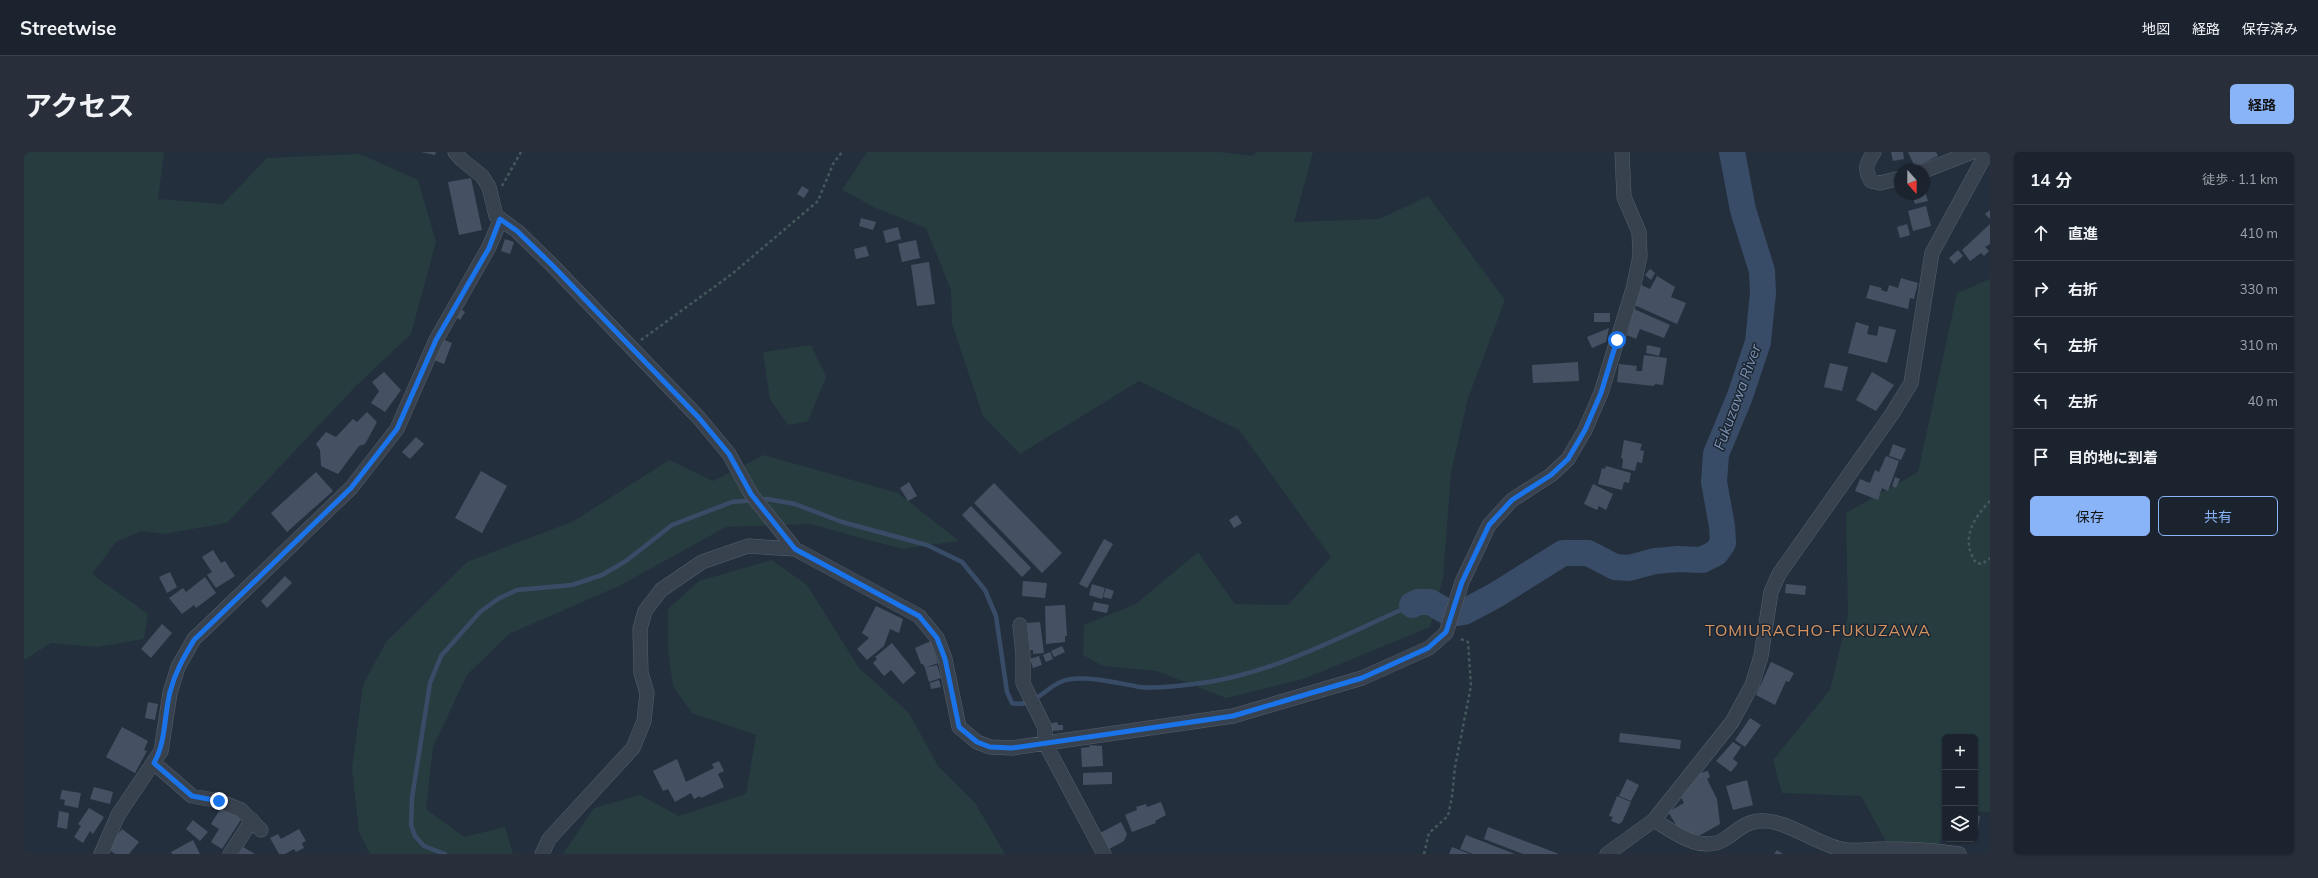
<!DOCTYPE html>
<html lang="ja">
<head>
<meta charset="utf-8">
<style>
	:root { --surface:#1b232e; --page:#282f3a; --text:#f1f3f6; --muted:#a0a4aa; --line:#39404a; --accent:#8ab4f8 }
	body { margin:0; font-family:Mulish,"Noto Sans JP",sans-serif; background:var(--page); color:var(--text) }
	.controls { position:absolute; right:12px; bottom:12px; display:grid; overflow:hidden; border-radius:6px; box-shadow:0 1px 3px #0004 }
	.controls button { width:36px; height:36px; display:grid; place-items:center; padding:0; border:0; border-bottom:1px solid var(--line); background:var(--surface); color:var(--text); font:20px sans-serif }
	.compass { position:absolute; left:1870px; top:12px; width:36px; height:36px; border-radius:50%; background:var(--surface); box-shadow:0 1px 3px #0004; rotate:159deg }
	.stop { position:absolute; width:12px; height:12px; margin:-9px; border:3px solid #1a73e8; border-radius:50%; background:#fff }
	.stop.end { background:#1a73e8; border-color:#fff; box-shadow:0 1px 4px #0008 }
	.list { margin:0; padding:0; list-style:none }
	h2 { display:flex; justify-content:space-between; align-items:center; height:52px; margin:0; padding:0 16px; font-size:17px }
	h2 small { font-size:13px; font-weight:400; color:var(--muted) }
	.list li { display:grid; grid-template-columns:26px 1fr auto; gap:12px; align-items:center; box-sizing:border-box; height:56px; padding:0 16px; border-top:1px solid var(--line) }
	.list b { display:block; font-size:15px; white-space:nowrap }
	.list em { font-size:13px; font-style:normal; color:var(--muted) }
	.actions { display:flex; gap:8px; padding:12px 16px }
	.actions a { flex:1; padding:9px 0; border:1px solid var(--accent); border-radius:6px; text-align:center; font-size:14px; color:var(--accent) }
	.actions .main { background:var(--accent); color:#111 }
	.icon { flex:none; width:22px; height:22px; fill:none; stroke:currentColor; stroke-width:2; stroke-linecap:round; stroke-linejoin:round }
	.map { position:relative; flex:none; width:1966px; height:702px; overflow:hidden; border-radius:6px }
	header { display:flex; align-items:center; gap:24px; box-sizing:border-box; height:56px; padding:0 20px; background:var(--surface); border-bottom:1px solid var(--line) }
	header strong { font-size:19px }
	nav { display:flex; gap:22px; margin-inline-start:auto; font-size:14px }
	.intro { display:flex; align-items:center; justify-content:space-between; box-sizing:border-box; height:96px; padding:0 24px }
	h1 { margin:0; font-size:28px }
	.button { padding:10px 18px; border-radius:6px; background:var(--accent); color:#111; font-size:14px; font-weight:700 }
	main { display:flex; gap:24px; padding:0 24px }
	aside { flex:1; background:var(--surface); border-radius:6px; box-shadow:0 1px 3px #0004 }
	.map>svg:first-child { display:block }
	.green { fill:#263c3f }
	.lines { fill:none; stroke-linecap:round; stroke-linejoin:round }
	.stream { stroke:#394c67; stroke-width:4.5 }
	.river { stroke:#394c67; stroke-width:26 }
	.building { fill:#455162 }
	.street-casing { stroke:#565f6c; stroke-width:15 }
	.path { stroke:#44595c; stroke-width:2.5; stroke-dasharray:3 3; stroke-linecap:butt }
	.street { stroke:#38414e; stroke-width:14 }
	.route { stroke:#1a73e8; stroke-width:5 }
	.labels { text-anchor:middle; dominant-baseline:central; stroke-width:3; stroke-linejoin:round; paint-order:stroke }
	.water-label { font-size:15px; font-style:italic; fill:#7c92b1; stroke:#1d2633 }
	.quarter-label { font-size:16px; letter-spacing:1px; fill:#d59563; stroke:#1d2633 }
</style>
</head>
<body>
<header>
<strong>Streetwise</strong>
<nav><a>地図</a><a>経路</a><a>保存済み</a></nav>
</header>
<div class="intro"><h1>アクセス</h1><a class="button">経路</a></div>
<main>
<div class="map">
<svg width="1966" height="702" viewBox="0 0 1966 702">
	<rect width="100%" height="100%" fill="#242f3e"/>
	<path class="green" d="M0,0H140L134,47L199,52L243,6L336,2L394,28L412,90L387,182L330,236L203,371L139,382L117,379L92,390L68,422L124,462L120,487L73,495L27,491L0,508Z
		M843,0H1195L1229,4L1233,0H1289L1270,70L1356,67L1404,44L1481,148L1444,246L1427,320L1419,426L1406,475L1282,526L1202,546L1133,519L1079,514L1059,503L1060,473L1112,452L1174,400L1211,452L1264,453L1307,405L1215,278L1115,229L996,302L959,264L928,172L927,138L902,76L852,56L818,38Z
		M1966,127V660L1951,659V585H1921V678L1911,702H1869L1837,644L1758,641L1749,608L1806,538L1824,463L1822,361L1894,320L1933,141Z
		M787,193L802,225L784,269L764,273L746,247L739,200Z
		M740,303L874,341L935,389L878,397L786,372L702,375L595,434L485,482L443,523L409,595L402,657L440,685L481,675L489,702H346L335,680L328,617L339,533L362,490L443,410L550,369L645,308L689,329Z
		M748,408L783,433L835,516L885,561L914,614L951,651L981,702H539L570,656L616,643L655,664L722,642L732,583L668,561L649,534L644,498V457L675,429Z"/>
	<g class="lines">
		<path class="stream" d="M421,702L400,694L391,684L387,673L388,646L406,531L417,504L456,460L474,447L493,438L548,433L578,423L602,409L648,373L708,350L743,347L771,352L818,370L903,393L938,410L961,438L972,464L983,540L988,551C1012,557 1025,529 1047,527C1071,525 1093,531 1116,535C1132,537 1154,534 1170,532C1248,523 1317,484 1388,453"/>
		<path class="river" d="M1388,453L1394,450H1406L1427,462L1440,460L1472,443L1539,401H1564L1591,415L1605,416L1631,409L1654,407L1678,408L1692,401L1699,391L1698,374L1690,330L1692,302L1716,244L1734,190L1739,141L1738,119L1719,58L1708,0"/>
	</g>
	<path class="building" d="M397,0H412L411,3Z
		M1867,0H1879L1880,7L1869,9Z
		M1884,0H1912L1914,4L1891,15Z
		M447,26L458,78L435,83L424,30Z
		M778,34L785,38L780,46L773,42Z
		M1900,37L1904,49L1891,52L1888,42H1900Z
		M1902,54L1907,74L1889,79L1884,59Z
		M1966,58V67L1961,62Z
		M837,66L852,70L849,78L835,74Z
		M1883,72L1886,83L1876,86L1873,75Z
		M1966,72V92L1961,95L1965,99L1960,104L1957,101L1946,109L1938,98Z
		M874,75L877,87L862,91L859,79Z
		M481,87L490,90L486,102L477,99Z
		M892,88L896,106L878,110L874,92Z
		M842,94L845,104L832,107L830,97Z
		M1934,98L1939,104L1930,112L1925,106Z
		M905,110L911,152L893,154L887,113Z
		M1626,117L1631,121L1627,128L1621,123Z
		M1633,124L1651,135L1647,145L1662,151L1653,172L1608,152L1615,132L1626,137Z
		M1877,126L1894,131L1890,147L1886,146L1884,157L1842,146L1846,133L1858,136L1857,138L1863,140L1865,133L1874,136Z
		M436,157L441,160L436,168L431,164Z
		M1610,157L1646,173L1640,186L1616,177L1612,187L1603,183Z
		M1570,161H1586V170H1570Z
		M1832,170L1845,174L1843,182L1853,184L1855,174L1872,178L1863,211L1824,201Z
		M1585,176L1582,190L1568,196L1563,185Z
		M418,187L428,191L420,212L410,208Z
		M1623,193L1637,196L1635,204L1622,201Z
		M1620,203L1643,206L1639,233L1631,232L1630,234L1593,230L1595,212L1613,214L1612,219H1618Z
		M1554,210L1555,229L1509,231L1508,213Z
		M1806,211L1824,215L1818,239L1800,235Z
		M360,220L377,238L361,260L347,251L355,239L348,230Z
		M1848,220L1870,233L1852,259L1832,248Z
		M343,260L353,270L341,292L335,294L314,322L297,314L296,298L292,292L302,280L312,285L329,267L333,270Z
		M392,285L400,292L386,307L378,300Z
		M1600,288L1618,292L1616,298L1620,299L1618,311L1613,310L1611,319L1598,316L1599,307L1597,306Z
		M1869,292L1882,297L1877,308L1865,304Z
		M1862,304L1875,309L1864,339L1858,336L1854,348L1831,339L1836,327L1846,331L1851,318L1855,320Z
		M1582,314L1607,321L1605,331L1600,330L1598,338L1574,332L1578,316L1581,317Z
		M457,319L483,334L458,381L431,366Z
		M292,320L309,339L263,380L247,361Z
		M1871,325L1876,327L1872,336L1868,334Z
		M885,330L893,344L884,349L876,336Z
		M970,331L1038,401L1018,421L950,351Z
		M1569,332L1589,342L1582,358L1575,354L1573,358L1560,352Z
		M947,354L1007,416L998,425L938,363Z
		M1213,363L1218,371L1210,376L1205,368Z
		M1080,387L1089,392L1063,436L1055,432Z
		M189,398L197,411L201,409L211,424L192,436L183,423L188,420L178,405Z
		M146,420L153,435L143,441L135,425Z
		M261,424L268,431L243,456L237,449Z
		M181,425L192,441L172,456L170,453L158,462L145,446L159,436L162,440Z
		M999,429L1023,431L1021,446L998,444Z
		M1068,432L1081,436L1078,447L1065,443Z
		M1762,432L1782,434L1781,443L1761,441Z
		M1082,436L1090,439L1087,447L1079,445Z
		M1070,450L1085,453L1083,461L1068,458Z
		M1041,453L1043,484H1041V490L1022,492L1021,454Z
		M852,454L879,467L875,481L866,477L860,494L843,508L833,497L845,486L838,481Z
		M1016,470L1020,501L1009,502V498H1006L1003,471Z
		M138,472L148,481L127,506L117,497Z
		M907,489L914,511L901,516L899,512H897L891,496Z
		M868,491L892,521L879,532L867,518L860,524L849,511L853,507L851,505Z
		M1038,494L1041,500L1030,505L1027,499Z
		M1026,500L1029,507L1022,510L1019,503Z
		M1015,504L1018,513L1009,516L1006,507Z
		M1747,510L1770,521L1765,530L1762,529L1751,553L1732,543Z
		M913,513L917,526L905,530L901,516Z
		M915,528L917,535L907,537L906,531Z
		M124,550L134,552L131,568L121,566Z
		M1726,566L1737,573L1721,595L1711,588Z
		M1033,570L1034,573H1039V578L1026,579L1025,572Z
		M98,575L124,589L120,598L123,599L111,621L82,605Z
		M1596,581L1657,588L1656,597L1595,590Z
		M1709,590L1717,595L1709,607L1714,611L1707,620L1692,609Z
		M1065,593L1078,594L1079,614L1058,615L1057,596L1066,595Z
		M653,607L662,630L690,616L688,612L695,609L700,619L694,622L700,635L677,646L676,644L670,647L667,641L651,650L644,637L639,639L629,619Z
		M1684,619L1686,625L1683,627L1693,647L1696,672L1673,685L1658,682L1644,660L1660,651L1655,641L1676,621Z
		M1088,620V632L1059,633V621Z
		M1603,627L1615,633L1607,649L1595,644Z
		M1723,628L1729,653L1709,658L1702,634Z
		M70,635L89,640L86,652L66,647Z
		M38,638L57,641L54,656L40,653L41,648L36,647Z
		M1593,644L1607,650L1598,670L1595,672L1587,669L1589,665L1585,664Z
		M1137,650L1142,663L1131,669L1132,671L1108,680L1101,663L1113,658L1112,655L1122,652L1123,655Z
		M198,654L218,666L198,697L187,690L195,677L187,672Z
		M65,656L80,665L69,682L66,679L59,691L50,685L57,674L54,672Z
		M35,659L45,661L43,677L33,675Z
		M1951,663L1956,664L1953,683H1951Z
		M169,668L184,680L176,689L162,677Z
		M1097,670L1103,682L1100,689L1085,697L1076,681Z
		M1464,675L1535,702H1499L1460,687Z
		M98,677L115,690L105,702H91L83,696Z
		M275,677L282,689L278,691L280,696L272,700L270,697L261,702H255L246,686L254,682L257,687Z
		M1442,683L1491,702H1449L1436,697Z
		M169,688L176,702H148L147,700Z
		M219,695L231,702H215Z
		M1428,695L1446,702H1425Z
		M1753,698L1759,702H1750Z"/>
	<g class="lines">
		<g class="street-casing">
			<path id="street" d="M431,0L438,8L458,24L465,35L472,64L493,79L528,113L675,266L705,302L727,342L771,397L895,464L913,486L921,507L935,575L953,590L966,595L988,596L1209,564L1338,526L1405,496L1422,481L1438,430L1465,373L1488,348L1527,323L1544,307L1561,278L1577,241L1609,137L1616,104L1615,80L1600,45L1598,0
				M1850,0C1842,12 1840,17 1847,29L1856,31L1876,26
				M1900,19L1948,0
				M996,473L999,503V531L1021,576V591L1080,702
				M130,611L168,644L195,649L217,658L237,678
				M1630,668C1650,680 1677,702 1701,687C1712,680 1721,670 1735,669C1760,666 1792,692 1817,697C1829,700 1844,697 1857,697C1884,697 1907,697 1935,702
				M77,702L94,663L137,599L146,541L154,515L170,487L327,336L373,277L412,188L465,95L477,67
				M206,702L228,668
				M518,702L525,687L609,596L620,569L623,541L617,521L616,477L621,459L637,438L678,410L724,394L771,397
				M1583,702L1630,668L1708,570L1728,533L1737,504L1747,440L1755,422L1868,262L1887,231L1908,101L1963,0"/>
		</g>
		<path class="path" d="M478,34L497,0
			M617,188L708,122L794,49L809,12L818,0
			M1966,349C1949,367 1936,387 1952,411L1958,412L1966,406
			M1400,702L1405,681L1424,664L1428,645L1431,615L1447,534L1444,490L1434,486"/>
		<use href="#street" class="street"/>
	</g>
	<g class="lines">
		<path class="route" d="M195,649L168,644L130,611C142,590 140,564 146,540C151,520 160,505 170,488L327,336L373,277L412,188L465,96L476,67L493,79L528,113L675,266L705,302L727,342L771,397L895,464L913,486L921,507L935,575L953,590L966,595L988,596L1209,564L1338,526L1404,496L1422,480L1438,430L1465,373L1488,348L1527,323L1544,307L1561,278L1577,241L1593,188"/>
	</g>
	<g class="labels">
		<g class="water-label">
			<text transform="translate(1713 245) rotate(-70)">Fukuzawa River</text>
		</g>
		<g class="quarter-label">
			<text x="1794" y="478">TOMIURACHO-FUKUZAWA</text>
		</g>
	</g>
</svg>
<div class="controls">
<button>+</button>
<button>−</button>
<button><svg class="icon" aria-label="layers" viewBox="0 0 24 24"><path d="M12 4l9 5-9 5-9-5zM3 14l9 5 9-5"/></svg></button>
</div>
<svg class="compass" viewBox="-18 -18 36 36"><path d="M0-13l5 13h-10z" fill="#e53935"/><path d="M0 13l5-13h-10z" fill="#a0a4aa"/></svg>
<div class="stop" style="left:1593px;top:188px"></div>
<div class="stop end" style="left:195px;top:649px"></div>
</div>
<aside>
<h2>14 分<small>徒歩 · 1.1 km</small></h2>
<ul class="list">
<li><svg class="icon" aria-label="ahead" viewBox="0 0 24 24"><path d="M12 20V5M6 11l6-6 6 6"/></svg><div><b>直進</b></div><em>410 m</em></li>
<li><svg class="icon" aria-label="right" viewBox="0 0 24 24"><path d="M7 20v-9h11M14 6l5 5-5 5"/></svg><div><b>右折</b></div><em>330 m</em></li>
<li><svg class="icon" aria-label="left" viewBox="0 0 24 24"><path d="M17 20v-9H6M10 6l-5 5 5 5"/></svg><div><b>左折</b></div><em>310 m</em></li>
<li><svg class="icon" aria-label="left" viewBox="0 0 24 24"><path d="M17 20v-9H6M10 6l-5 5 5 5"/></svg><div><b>左折</b></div><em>40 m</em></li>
<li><svg class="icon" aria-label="arrive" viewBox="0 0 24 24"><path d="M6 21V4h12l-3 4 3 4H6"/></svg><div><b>目的地に到着</b></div></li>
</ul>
<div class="actions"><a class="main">保存</a><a>共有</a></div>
</aside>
</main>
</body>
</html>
